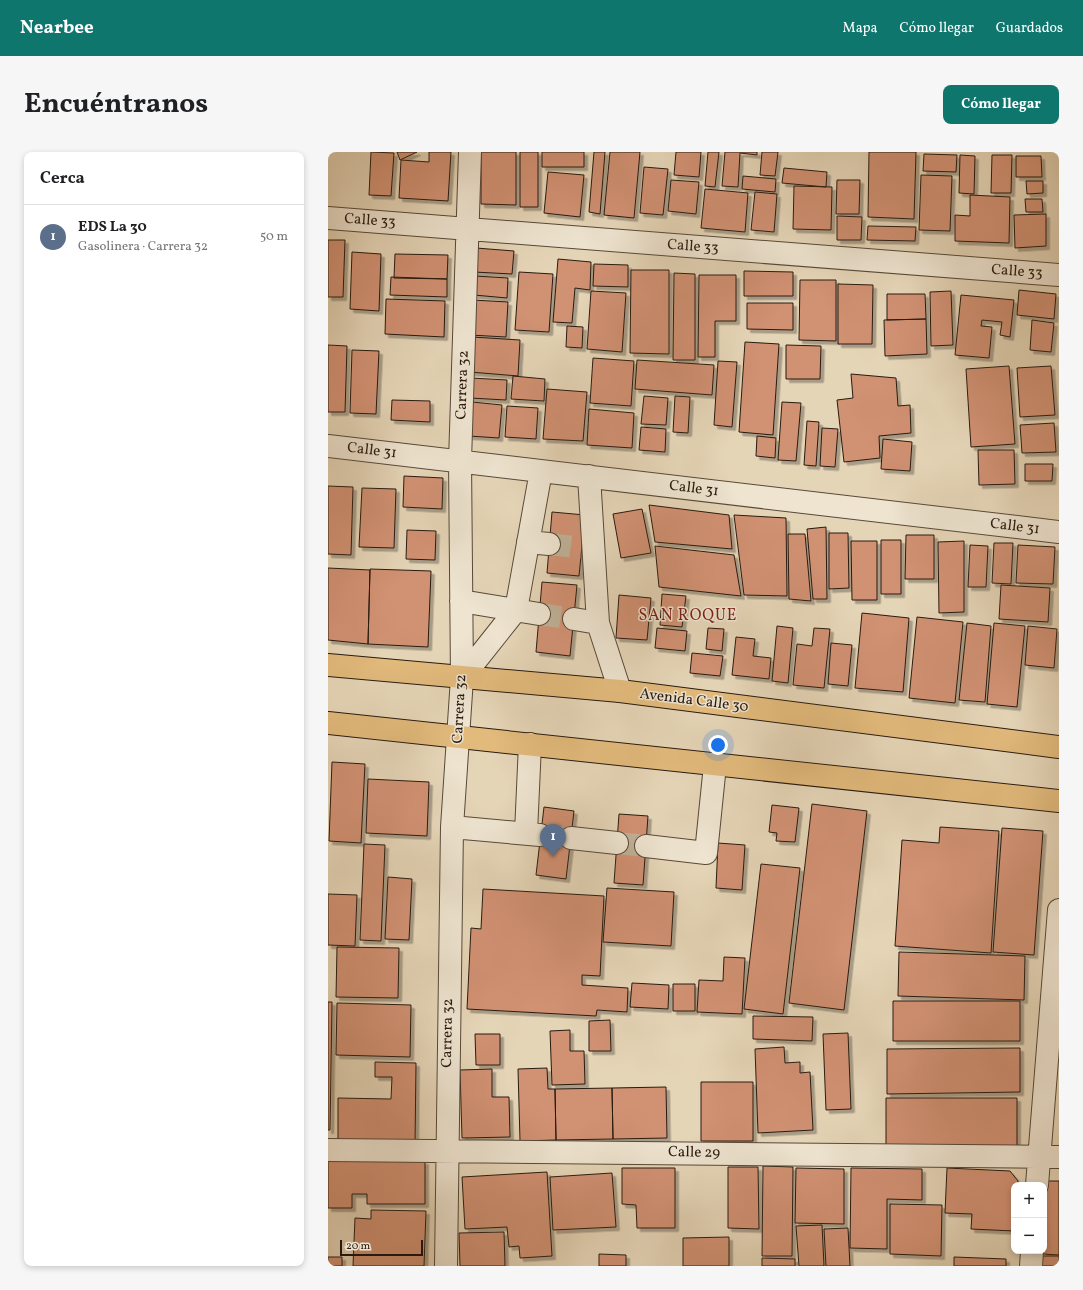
<!DOCTYPE html>
<html lang="es">
<head>
<meta charset="utf-8">
<style>
	:root { --surface:#fff; --page:#f6f6f6; --text:#202124; --muted:#757577; --line:#e0e0e0; --accent:#0f766e }
	body { margin:0; font-family:Vollkorn,serif; background:var(--page); color:var(--text) }
	.controls { position:absolute; right:12px; bottom:12px; display:grid; overflow:hidden; border-radius:8px; box-shadow:0 2px 6px #0003 }
	.controls button { width:36px; height:36px; display:grid; place-items:center; padding:0; border:0; border-bottom:1px solid var(--line); background:var(--surface); color:var(--text); font:20px sans-serif }
	.scale { position:absolute; left:12px; bottom:10px; width:83px; box-sizing:border-box; padding-left:4px; border:2px solid #281a10; border-top:0; font-size:11px; line-height:14px; white-space:nowrap; color:#281a10; -webkit-text-stroke:3px #eee4d0; paint-order:stroke }
	.you { position:absolute; left:390px; top:593px; width:14px; height:14px; margin:-10px; border:3px solid #fff; border-radius:50%; background:#1a73e8; box-shadow:0 0 0 6px #1a73e833 }
	.badge { display:grid; place-items:center; width:26px; height:26px; border-radius:50%; background:var(--accent); color:#fff; font-size:13px; font-weight:700 }
	.pin { position:absolute; translate:-50% -33px; filter:drop-shadow(0 1px 2px #0008) }
	.pin::after { content:''; position:absolute; top:21px; width:14px; height:12px; background:inherit; clip-path:polygon(0 0,100% 0,50% 100%) }
	.list { margin:0; padding:0; list-style:none }
	h2 { display:flex; justify-content:space-between; align-items:center; height:52px; margin:0; padding:0 16px; font-size:17px }
	h2 small { font-size:13px; font-weight:400; color:var(--muted) }
	.list li { display:grid; grid-template-columns:26px 1fr auto; gap:12px; align-items:center; box-sizing:border-box; height:64px; padding:0 16px; border-top:1px solid var(--line) }
	.list b { display:block; font-size:15px; white-space:nowrap }
	.list p { margin:0; font-size:13px; white-space:nowrap; color:var(--muted) }
	.list em { font-size:13px; font-style:normal; color:var(--muted) }
	.map { position:relative; flex:none; width:731px; height:1114px; overflow:hidden; border-radius:8px }
	header { display:flex; align-items:center; gap:24px; box-sizing:border-box; height:56px; padding:0 20px; background:var(--accent); color:#fff }
	header strong { font-size:19px }
	nav { display:flex; gap:22px; margin-inline-start:auto; font-size:14px }
	.intro { display:flex; align-items:center; justify-content:space-between; box-sizing:border-box; height:96px; padding:0 24px }
	h1 { margin:0; font-size:28px }
	.button { padding:10px 18px; border-radius:8px; background:var(--accent); color:#fff; font-size:14px; font-weight:700 }
	main { display:flex; gap:24px; padding:0 24px }
	aside { flex:1; background:var(--surface); border-radius:8px; box-shadow:0 2px 6px #0003 }
	.map>svg:first-child { display:block }
	.building { fill:#d19173; stroke:#281a10; filter:url(#shadow) }
	.lines { fill:none; stroke-linecap:round; stroke-linejoin:round }
	.minor-tunnel { stroke:#bfb096; stroke-width:22; stroke-dasharray:22 11; stroke-linecap:butt }
	.minor-casing { stroke:#57493a; stroke-width:24 }
	.highway-casing { stroke:#281a10; stroke-width:24 }
	.minor { stroke:#eee4d0; stroke-width:22 }
	.highway { stroke:#e2ba7c; stroke-width:22 }
	.labels { text-anchor:middle; dominant-baseline:central; stroke-width:3; stroke-linejoin:round; paint-order:stroke }
	.street-label { font-size:15px; fill:#281a10; stroke:#eee4d0 }
	.neighbourhood-label { font-size:16px; letter-spacing:1px; fill:#7a1f14; stroke:#eee4d0 }
</style>
</head>
<body>
<header>
<strong>Nearbee</strong>
<nav><a>Mapa</a><a>Cómo llegar</a><a>Guardados</a></nav>
</header>
<div class="intro"><h1>Encuéntranos</h1><a class="button">Cómo llegar</a></div>
<main>
<aside>
<h2>Cerca<small></small></h2>
<ul class="list">
<li><span class="badge" style="background:#5c6f8a">1</span><div><b>EDS La 30</b><p>Gasolinera · Carrera 32</p></div><em>50 m</em></li>
</ul>
</aside>
<div class="map">
<svg width="731" height="1114" viewBox="0 0 731 1114">
	<defs>
		<filter id="shadow"><feDropShadow dx="3.5" dy="3.5" stdDeviation="0" flood-color="#0004"/></filter>
	</defs>
	<rect width="100%" height="100%" fill="#e5d5b7"/>
	<filter id="stains"><feTurbulence type="fractalNoise" baseFrequency=".005" numOctaves="4"/><feColorMatrix values="0 0 0 0 .2 0 0 0 0 .09 0 0 0 0 .02 0 0 0 .5 -.17"/></filter>
	<radialGradient id="worn" r=".72"><stop offset=".6" stop-color="#630" stop-opacity="0"/><stop offset="1" stop-color="#630" stop-opacity=".3"/></radialGradient>
	<path class="building" d="M43,0L66,1L63,44L41,43Z
		M69,0H89L72,8Z
		M101,0H123L120,49L71,46L73,8L101,10Z
		M153,0H188V53L153,52Z
		M192,0H210V55H192Z
		M214,0H256V15H214Z
		M266,0H277L272,62L261,60Z
		M282,0H312L306,66L276,63Z
		M348,0H373L371,25L346,23Z
		M380,0H391L387,35L377,34Z
		M397,0H429V3L412,1L410,35L394,34Z
		M434,0H450L447,24L432,23Z
		M541,0H588L586,67L540,65Z
		M596,2L629,3L628,20L595,19Z
		M632,3L647,4L646,42L631,41Z
		M664,3H684L683,41H663Z
		M688,4H713L714,25H688Z
		M316,15L340,17L335,63L312,61Z
		M456,16L499,20L498,35L454,31Z
		M220,20L256,23L252,65L216,61Z
		M593,23L624,24L622,79L591,78Z
		M415,24L448,27L447,40L414,37Z
		M343,28L371,30L368,62L340,59Z
		M509,28H532L531,62H508Z
		M698,29H715V41L699,42Z
		M466,34L504,35L503,78L465,77Z
		M377,37L420,41L417,80L373,76Z
		M427,40L449,42L446,80L423,78Z
		M642,43L682,45L681,91L627,89V63L642,64Z
		M697,47H714L715,60H698Z
		M718,62V94L687,96L686,63Z
		M509,64L534,65L533,88H509Z
		M540,74L588,75L587,89L539,88Z
		M0,88H17L15,145H0Z
		M148,96L186,99L184,122L146,120Z
		M24,100L53,102L51,159L22,157Z
		M67,102L120,103L119,127L66,126Z
		M230,107L263,110L262,138L247,136L244,171L225,170Z
		M266,112L300,113V135L265,134Z
		M303,118H341V202L302,201Z
		M416,119L465,120V144H416Z
		M191,120L225,122L221,180L187,178Z
		M346,121L367,122V208H345Z
		M371,123H408V169H387V205H370Z
		M147,124L180,126L179,146L146,143Z
		M63,125L119,127V145L62,143Z
		M472,128H508V189L471,188Z
		M510,132L545,133L544,192H510Z
		M691,138L728,142L726,167L689,163Z
		M263,139L298,141L294,200L259,197Z
		M623,139L625,193L603,194L602,140Z
		M559,142H597L598,167L559,168Z
		M633,143L686,148L682,185L672,183L674,170L654,168L653,174L664,175L661,206L627,203Z
		M58,147L117,149L116,185L57,182Z
		M144,148L180,150L178,185L142,183Z
		M419,151H465V178L419,177Z
		M598,167L599,202L557,204L556,168Z
		M704,168L726,171L723,200L702,198Z
		M239,174L255,175L254,196L238,195Z
		M144,185L192,188L190,224L142,220Z
		M417,190L451,192L445,283L411,280Z
		M0,193L19,194L17,260H0Z
		M458,193L493,194L492,227H458Z
		M24,198L51,199L48,262L22,261Z
		M265,206L306,209L303,254L262,251Z
		M309,208L386,213L384,243L307,237Z
		M390,209L409,210L404,275L386,273Z
		M681,214L687,292L643,295L638,217Z
		M723,214L727,263L692,265L689,216Z
		M523,222L568,226L570,254L582,253L583,281L551,284L552,306L516,310L509,248L525,246Z
		M185,224L217,227L216,249L183,247Z
		M143,226L179,228L178,248L142,246Z
		M219,237L259,240L255,289L215,287Z
		M316,244L340,246L338,273L313,272Z
		M347,244L362,245L360,281L345,280Z
		M64,248L102,249V270L63,268Z
		M144,250L174,253L171,286L141,284Z
		M454,250L473,251L468,309L450,308Z
		M179,254L210,256L208,287L177,285Z
		M261,257L306,261L304,296L259,293Z
		M479,269L491,270L488,314L476,313Z
		M726,271L728,300L694,301L692,273Z
		M313,275L338,277L337,300L311,298Z
		M494,276L510,277L507,315L492,314Z
		M429,284L448,286L447,306L428,304Z
		M555,287L584,290L582,319L553,317Z
		M650,298H686L687,332L651,333Z
		M697,312H725L724,329H697Z
		M76,324L115,326L114,357L75,355Z
		M0,334L25,335L23,403L0,402Z
		M34,336L68,337L66,396L31,395Z
		M321,353L401,363L404,397L327,390Z
		M314,357L323,401L293,406L285,362Z
		M224,360L257,363L251,424L219,421Z
		M406,363L458,366L459,444L416,443Z
		M498,375L499,447H485L479,377Z
		M79,378L108,379L107,408L78,407Z
		M501,381H520L521,436L501,437Z
		M460,382H477L483,449L461,447Z
		M578,383H606V427H577Z
		M553,388H573V442H553Z
		M523,389H549V448H524Z
		M636,389V460L611,461L610,390Z
		M666,391H685L683,432L664,431Z
		M642,393L660,394L658,435H640Z
		M690,393L727,395L725,432L688,431Z
		M327,394L406,403L413,444L331,435Z
		M0,416L42,418L40,492L0,488Z
		M42,417L103,419L100,495L40,492Z
		M214,430L249,433L242,504L208,500Z
		M673,433L722,436L720,470L671,467Z
		M334,442L358,444L354,475L332,473Z
		M291,443L323,446L319,488L288,486Z
		M534,461L581,466L575,540L527,536Z
		M589,465L635,470L627,551L581,546Z
		M639,471L663,474L657,550L631,548Z
		M666,471L697,474L689,555L659,552Z
		M449,474L465,476L460,531L444,529Z
		M700,474L729,477L726,516L697,513Z
		M329,476L359,479L357,499L327,496Z
		M380,476L396,477L394,499L378,497Z
		M486,476L502,477L496,536L465,533L469,492L484,494Z
		M408,485L427,487L425,504L443,506L441,527L404,523Z
		M503,491L524,493L520,534L500,532Z
		M364,501L395,504L392,524L362,521Z
		M4,610L37,612L33,691L1,689Z
		M40,627L101,630L99,684L38,681Z
		M484,652L539,659L516,858L461,851Z
		M444,653L471,656L467,690L448,689L449,681L441,680Z
		M216,655L246,659L238,727L208,723Z
		M291,662L320,664L315,733L286,731Z
		M612,675L671,679L663,801L567,794L574,688L611,691Z
		M674,676L715,679L706,803L665,800Z
		M390,691L417,693L414,738L388,736Z
		M36,692L57,693L53,789L32,788Z
		M433,712L472,716L455,862L416,857Z
		M60,725L84,727L81,788L57,787Z
		M279,736L346,740L343,794L275,790Z
		M155,737L276,744L272,824L254,823V833L300,836L299,860L269,858L268,864L139,857L143,776L153,777Z
		M0,742L29,743L27,794L0,793Z
		M9,795L71,796L70,846L8,845Z
		M571,800L697,804L696,848L570,844Z
		M396,805L417,806L414,862L369,860L371,828L395,829Z
		M304,831L341,833L340,857L302,855Z
		M345,832H367V859H345Z
		M565,849H692V889H565Z
		M0,850H4L2,978H0Z
		M9,851L83,853L82,905L8,903Z
		M425,864L485,865L484,889L425,887Z
		M282,868L283,899H261V869Z
		M242,878V899H256L257,932L224,933L222,879Z
		M520,881L523,957L498,958L495,882Z
		M147,882H172V913H148Z
		M456,895L457,911L472,910V921L482,920L485,978L430,981L427,897Z
		M692,896V940L559,942V897Z
		M47,910L88,911L87,993L10,992V946L63,947L64,925H47Z
		M219,916L220,937H227L228,988L192,989L190,917Z
		M164,917V945H181L182,985L134,986L132,918Z
		M373,930H425V989H373Z
		M338,935L339,986L285,987L284,936Z
		M284,936L285,987L228,988L227,937Z
		M558,946H689V1000L558,999Z
		M0,1008L97,1009V1052H39V1042H24V1056H0Z
		M435,1014L465,1015L464,1104H434Z
		M400,1015H430L431,1077L400,1076Z
		M294,1016H347V1076H309L308,1053L294,1052Z
		M468,1016L516,1017V1072L467,1071Z
		M523,1016L594,1017V1048L559,1047V1097L522,1096Z
		M619,1016L682,1019L690,1029V1033H686V1079L643,1077L644,1062L617,1061Z
		M219,1020L224,1104L192,1106L191,1094L181,1095L179,1075L137,1077L134,1025Z
		M284,1021L288,1075L225,1078L222,1025Z
		M717,1029H731V1103L715,1102Z
		M562,1052L614,1053L613,1104L562,1102Z
		M43,1058L98,1059L96,1114H25L27,1066L43,1067Z
		M494,1073L496,1114H471L468,1074Z
		M520,1076L522,1114H498L496,1077Z
		M176,1080L177,1114H132L131,1081Z
		M401,1085V1114H355V1086Z
		M271,1102L298,1103V1114H271Z
		M713,1104H731V1114H712Z
		M0,1105H14V1114H0Z
		M626,1105L678,1107V1114H626Z
		M434,1106L467,1107V1114H434Z"/>
	<g class="lines">
		<path class="minor-tunnel" d="M221,392L254,396
			M211,462L246,467
			M213,683L243,686
			M289,691L318,694"/>
		<g class="minor-casing">
			<path id="minor" d="M0,66L731,123
				M0,294L731,380
				M261,324L270,471L292,539
				M200,390L221,392
				M133,449L211,462
				M246,467L270,471
				M134,526L188,458L213,319
				M124,675L212,683
				M198,681L202,592
				M243,686L289,691
				M318,694L378,701L387,613
				M0,998L731,1005
				M709,1033L731,758
				M118,1114L124,675L134,526L132,309L142,0
				M703,1114L704,1099"/>
		</g>
		<g class="highway-casing">
			<path id="highway" d="M0,513L292,539L731,595
				M0,571L731,649"/>
		</g>
		<use href="#minor" class="minor"/>
		<use href="#highway" class="highway"/>
	</g>
	<g class="labels">
		<g class="street-label">
			<text transform="translate(42 69) rotate(4)">Calle 33</text>
			<text transform="translate(365 95) rotate(4)">Calle 33</text>
			<text transform="translate(689 120) rotate(4)">Calle 33</text>
			<text transform="translate(135 233) rotate(-88)">Carrera 32</text>
			<text transform="translate(44 299) rotate(7)">Calle 31</text>
			<text transform="translate(366 337) rotate(7)">Calle 31</text>
			<text transform="translate(687 375) rotate(7)">Calle 31</text>
			<text transform="translate(366 549) rotate(7)">Avenida Calle 30</text>
			<text transform="translate(132 557) rotate(-87)">Carrera 32</text>
			<text transform="translate(120 881) rotate(-89)">Carrera 32</text>
			<text transform="translate(366 1001) rotate(1)">Calle 29</text>
		</g>
		<g class="neighbourhood-label">
			<text x="360" y="464">SAN ROQUE</text>
		</g>
	</g>
	<rect width="100%" height="100%" filter="url(#stains)"/>
	<rect width="100%" height="100%" fill="url(#worn)"/>
</svg>
<div class="controls">
<button>+</button>
<button>−</button>
</div>
<div class="scale">20 m</div>
<div class="you"></div>
<div class="pin badge" style="left:225px;top:705px;background:#5c6f8a">1</div>
</div>
</main>
</body>
</html>
